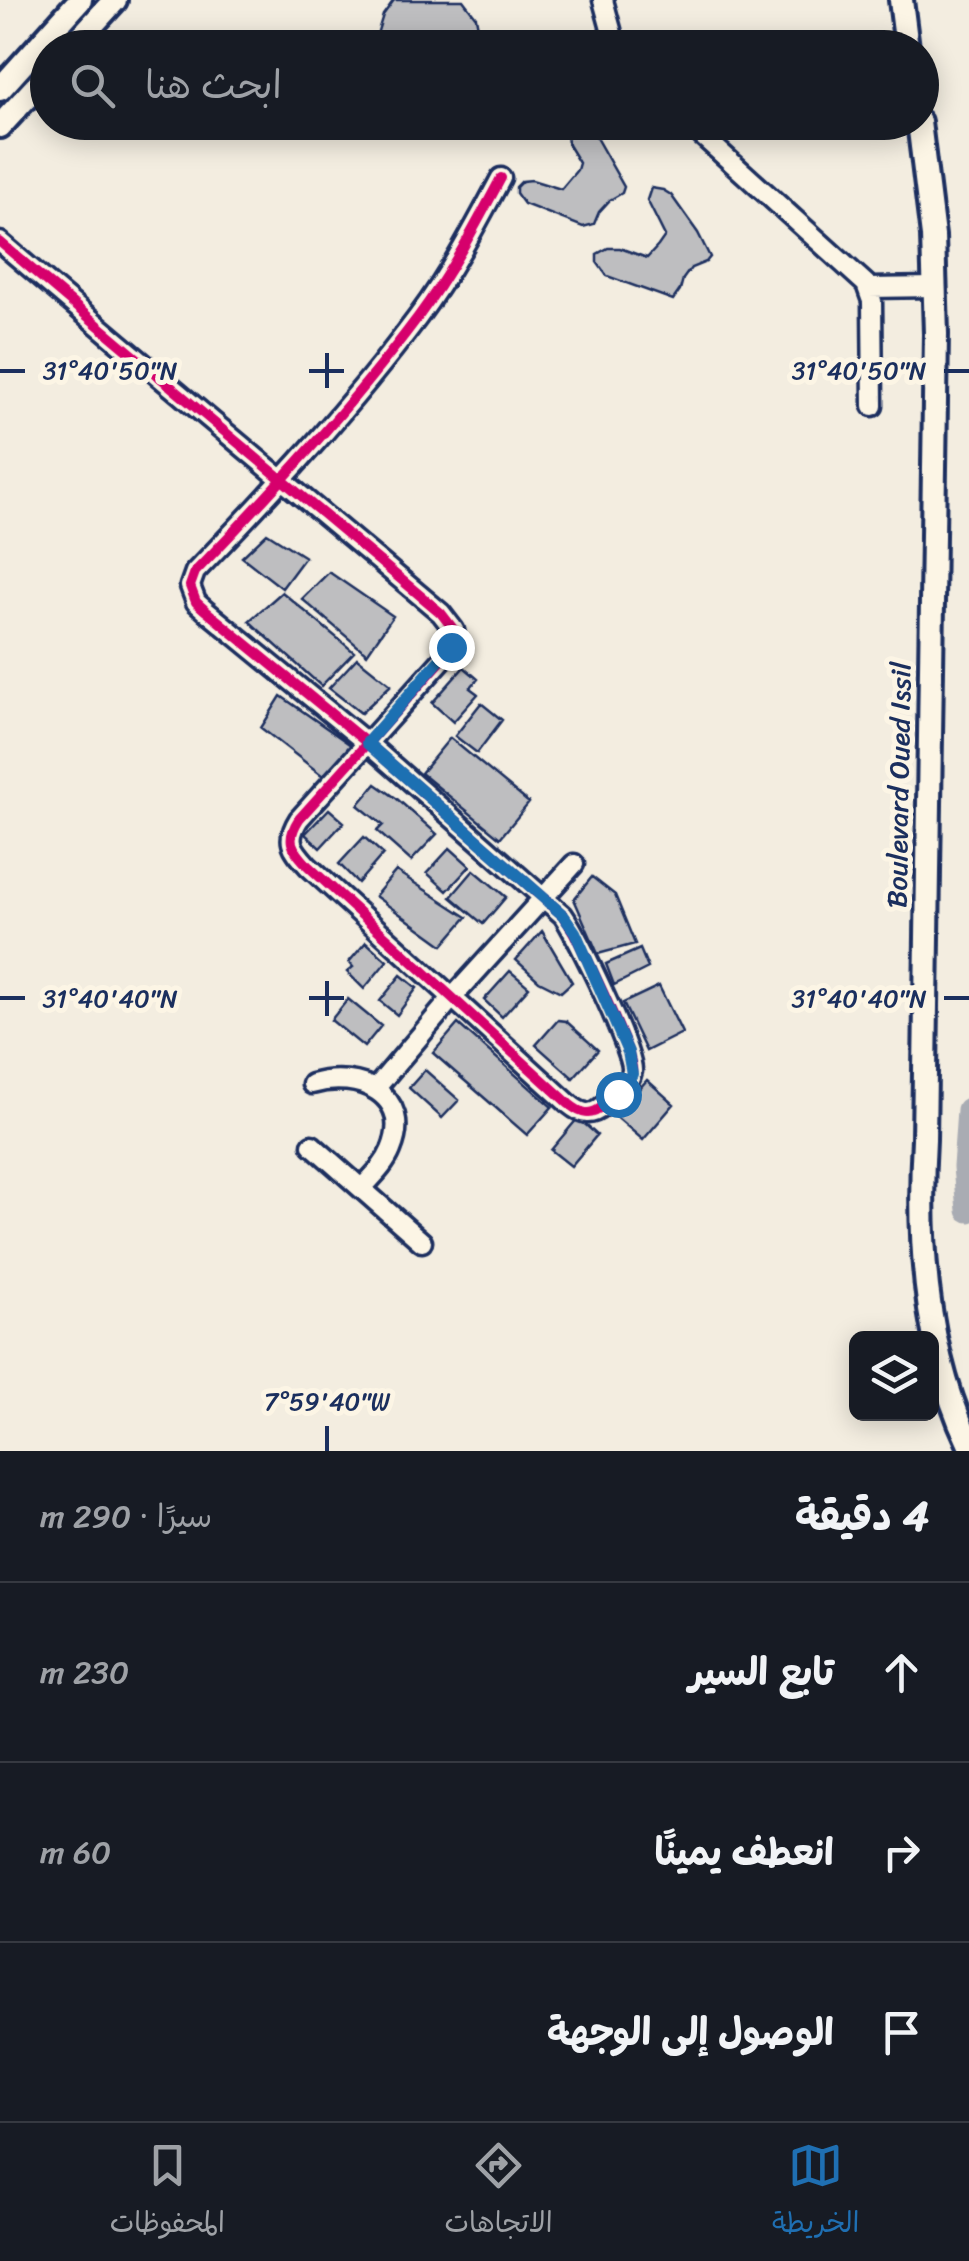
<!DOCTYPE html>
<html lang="ar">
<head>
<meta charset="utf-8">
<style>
	:root { --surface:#171b24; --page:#20242c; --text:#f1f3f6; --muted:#9ea1a6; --line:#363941; --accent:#1f6fb2 }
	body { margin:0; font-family:Sriracha,"Playpen Sans Arabic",sans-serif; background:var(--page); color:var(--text); direction:rtl }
	.controls { position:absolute; right:30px; bottom:30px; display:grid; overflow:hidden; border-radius:15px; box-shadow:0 5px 25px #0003 }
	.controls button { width:90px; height:90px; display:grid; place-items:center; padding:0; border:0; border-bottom:2px solid var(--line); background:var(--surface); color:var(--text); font:50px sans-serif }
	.stop { position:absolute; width:30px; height:30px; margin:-22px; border:8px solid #1f6fb2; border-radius:50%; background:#fff }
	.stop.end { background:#1f6fb2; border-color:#fff; box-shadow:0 2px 10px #0008 }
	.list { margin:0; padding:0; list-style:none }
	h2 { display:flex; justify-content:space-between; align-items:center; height:130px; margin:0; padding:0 40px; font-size:42px }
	h2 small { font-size:32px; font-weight:400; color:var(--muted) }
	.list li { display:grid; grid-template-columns:65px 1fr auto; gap:30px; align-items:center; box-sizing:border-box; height:180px; padding:0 40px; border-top:2px solid var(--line) }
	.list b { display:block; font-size:38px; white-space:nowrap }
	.list em { font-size:32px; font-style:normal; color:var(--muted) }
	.icon { flex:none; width:55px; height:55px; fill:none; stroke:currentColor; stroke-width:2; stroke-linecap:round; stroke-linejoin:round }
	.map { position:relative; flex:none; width:969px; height:1451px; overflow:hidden; direction:ltr }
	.search { position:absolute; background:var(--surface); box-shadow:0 5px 25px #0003; left:30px; right:30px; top:30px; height:110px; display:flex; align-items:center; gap:25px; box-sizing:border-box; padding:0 35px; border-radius:55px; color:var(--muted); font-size:38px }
	.sheet { height:670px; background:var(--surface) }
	nav { display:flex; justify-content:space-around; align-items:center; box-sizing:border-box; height:140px; border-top:2px solid var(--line); background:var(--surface); font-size:28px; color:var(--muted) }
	nav a { display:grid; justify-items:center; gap:5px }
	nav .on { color:var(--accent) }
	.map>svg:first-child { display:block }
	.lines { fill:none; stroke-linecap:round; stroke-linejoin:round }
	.river { stroke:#a9acb3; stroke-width:25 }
	.building { fill:#bebec0; stroke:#1b2f5e; stroke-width:2.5 }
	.minor-casing { stroke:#1b2f5e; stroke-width:25 }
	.major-casing { stroke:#1b2f5e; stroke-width:30 }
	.minor { stroke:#fcf5e5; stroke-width:18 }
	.major { stroke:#fcf5e5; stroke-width:22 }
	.cycleway-casing { stroke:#fcf5e5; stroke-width:16 }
	.cycleway { stroke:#d6006c; stroke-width:10 }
	.route { stroke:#1f6fb2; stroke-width:12 }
	.ticks { fill:none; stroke:#1b2f5e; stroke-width:4 }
	.labels { text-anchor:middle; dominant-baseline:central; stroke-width:10; stroke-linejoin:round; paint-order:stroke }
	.street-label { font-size:28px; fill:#1b2f5e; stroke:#fcf5e5 }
	.ticks-label { font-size:25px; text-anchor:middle; fill:#1b2f5e; stroke:#fcf5e5; stroke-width:10; stroke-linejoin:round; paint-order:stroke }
</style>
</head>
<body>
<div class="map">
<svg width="969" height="1451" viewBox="0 0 969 1451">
	<rect width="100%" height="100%" fill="#f3ede0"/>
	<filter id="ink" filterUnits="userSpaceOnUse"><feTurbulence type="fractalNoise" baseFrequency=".01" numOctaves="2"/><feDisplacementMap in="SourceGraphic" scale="20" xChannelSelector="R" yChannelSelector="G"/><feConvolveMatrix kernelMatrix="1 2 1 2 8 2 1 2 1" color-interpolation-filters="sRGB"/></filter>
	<g filter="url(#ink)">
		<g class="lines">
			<path class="river" d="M969,1110L965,1167L969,1210"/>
		</g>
		<path class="building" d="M463,0L476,17L479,33L478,48H380L378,31L383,15L394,0Z
			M571,122H583L590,127L624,187L622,193L610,200L599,212L594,224L583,227L524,204L516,193V187L522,181L532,180L561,189L577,170L579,163L568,145L567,132Z
			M651,188L663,190L671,195L698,233L710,257L706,262L691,268L683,279L680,290L673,300L607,276L597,262V254L608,248H620L647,258L658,246L665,236L647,200Z
			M267,533L305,557L282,588L242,557Z
			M329,572L393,616L367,654L302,599Z
			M282,592L354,652L321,686L249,621Z
			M357,658L391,685L361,713L329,688Z
			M464,667L478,679L470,688L478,694L453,722L432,703Z
			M281,696L355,748L327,779L261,728Z
			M481,703L502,720L477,753L455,736Z
			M450,738L529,803L500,838L421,773Z
			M376,784L396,798L437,834L411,861L377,831L383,825L358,805Z
			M329,809L344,822L320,848L305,834Z
			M364,837L383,854L358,883L339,864Z
			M450,848L470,866L447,891L427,873Z
			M474,870L506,897L483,924L451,897Z
			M396,871L467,917L443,945L375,896Z
			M592,877L615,895L635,944L598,954L574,899Z
			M542,931L572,982L561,992L539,981L516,960Z
			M366,942L387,961L364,989L347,972L353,967L349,962Z
			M640,949L648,968L614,985L606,964Z
			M510,971L529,987L502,1017L484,1000Z
			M401,975L417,988L397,1015L380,1001Z
			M659,986L682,1033L646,1051L623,1003Z
			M348,999L381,1026L364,1047L331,1020Z
			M558,1020L566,1021L598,1050L573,1078L536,1045Z
			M458,1024L552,1107L527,1135L433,1053Z
			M425,1070L459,1100L442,1118L409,1088Z
			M647,1080L674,1104L643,1140L615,1116Z
			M578,1118L597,1135L571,1166L551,1150Z"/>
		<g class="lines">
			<g class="minor-casing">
				<path id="minor" d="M603,0L616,48
					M687,122L866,284L872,301L873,406
					M0,242C146,367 294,489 441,613L454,630L455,639L443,659L299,819C285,841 292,848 308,866L569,1104C581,1114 591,1117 603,1106C614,1097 629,1086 632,1071C634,1052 577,935 563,915L367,743L206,611L196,602L190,586L195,572C274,490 350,408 418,317C450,274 476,225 501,178
					M869,288L935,287
					M312,1084C358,1070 414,1095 391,1150C385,1165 373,1176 362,1188
					M376,1088L452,998L574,864
					M312,1145L422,1242"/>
			</g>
			<g class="major-casing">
				<path id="major" d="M901,0L907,48
					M71,48L115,0
					M0,89L80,0
					M919,122L933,236L936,334L924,1139C918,1240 925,1350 969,1443
					M0,126L48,74"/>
			</g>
			<use href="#minor" class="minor"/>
			<use href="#major" class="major"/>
			<g class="cycleway-casing">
				<path id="cycleway" d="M0,242C146,367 294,489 441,613L454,630L455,639L443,659L299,819C285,841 292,848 308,866L569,1104C581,1114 591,1117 603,1106C614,1097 629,1086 632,1071C634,1052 577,935 563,915L367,743L206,611L196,602L190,586L195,572C274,490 350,408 418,317C450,274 476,225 501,178"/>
			</g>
			<use href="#cycleway" class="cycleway"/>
		</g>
	</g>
	<g class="lines" filter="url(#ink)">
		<path class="route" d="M451,647L367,743L563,915L575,932L628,1052L632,1074L618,1094"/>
	</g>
	<path class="ticks" d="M327,353V388M0,371H25M309,371H344M944,371H969M327,981V1016M0,998H25M309,998H344M944,998H969M327,1426V1451"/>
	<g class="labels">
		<g class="street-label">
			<text transform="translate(899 785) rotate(-89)">Boulevard Oued Issil</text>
		</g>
	</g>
	<g class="ticks-label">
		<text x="110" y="379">31°40'50"N</text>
		<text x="859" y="379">31°40'50"N</text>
		<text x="110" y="1007">31°40'40"N</text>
		<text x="859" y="1007">31°40'40"N</text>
		<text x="327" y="1410">7°59'40"W</text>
	</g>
</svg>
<div class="controls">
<button><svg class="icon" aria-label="layers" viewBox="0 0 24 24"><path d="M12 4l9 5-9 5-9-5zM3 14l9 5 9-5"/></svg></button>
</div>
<div class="stop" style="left:618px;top:1094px"></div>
<div class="stop end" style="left:451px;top:647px"></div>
<div class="search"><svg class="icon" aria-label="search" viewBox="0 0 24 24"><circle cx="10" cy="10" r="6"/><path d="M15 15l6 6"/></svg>ابحث هنا</div>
</div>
<section class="sheet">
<h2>4 دقيقة<small>سيرًا · 290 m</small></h2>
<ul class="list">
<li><svg class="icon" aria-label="ahead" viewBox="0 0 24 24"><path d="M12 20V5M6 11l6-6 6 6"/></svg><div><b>تابع السير</b></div><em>230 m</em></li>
<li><svg class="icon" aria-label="right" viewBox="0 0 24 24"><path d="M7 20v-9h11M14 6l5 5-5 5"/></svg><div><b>انعطف يمينًا</b></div><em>60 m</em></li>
<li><svg class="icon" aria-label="arrive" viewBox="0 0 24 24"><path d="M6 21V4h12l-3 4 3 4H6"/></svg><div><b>الوصول إلى الوجهة</b></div></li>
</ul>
</section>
<nav>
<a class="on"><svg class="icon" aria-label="map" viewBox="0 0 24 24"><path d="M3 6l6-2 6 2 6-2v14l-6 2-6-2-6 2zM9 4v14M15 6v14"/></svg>الخريطة</a>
<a><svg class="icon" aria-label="directions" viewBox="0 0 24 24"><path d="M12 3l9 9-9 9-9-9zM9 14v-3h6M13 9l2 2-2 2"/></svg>الاتجاهات</a>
<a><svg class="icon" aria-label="saved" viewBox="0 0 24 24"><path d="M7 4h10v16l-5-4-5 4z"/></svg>المحفوظات</a>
</nav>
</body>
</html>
